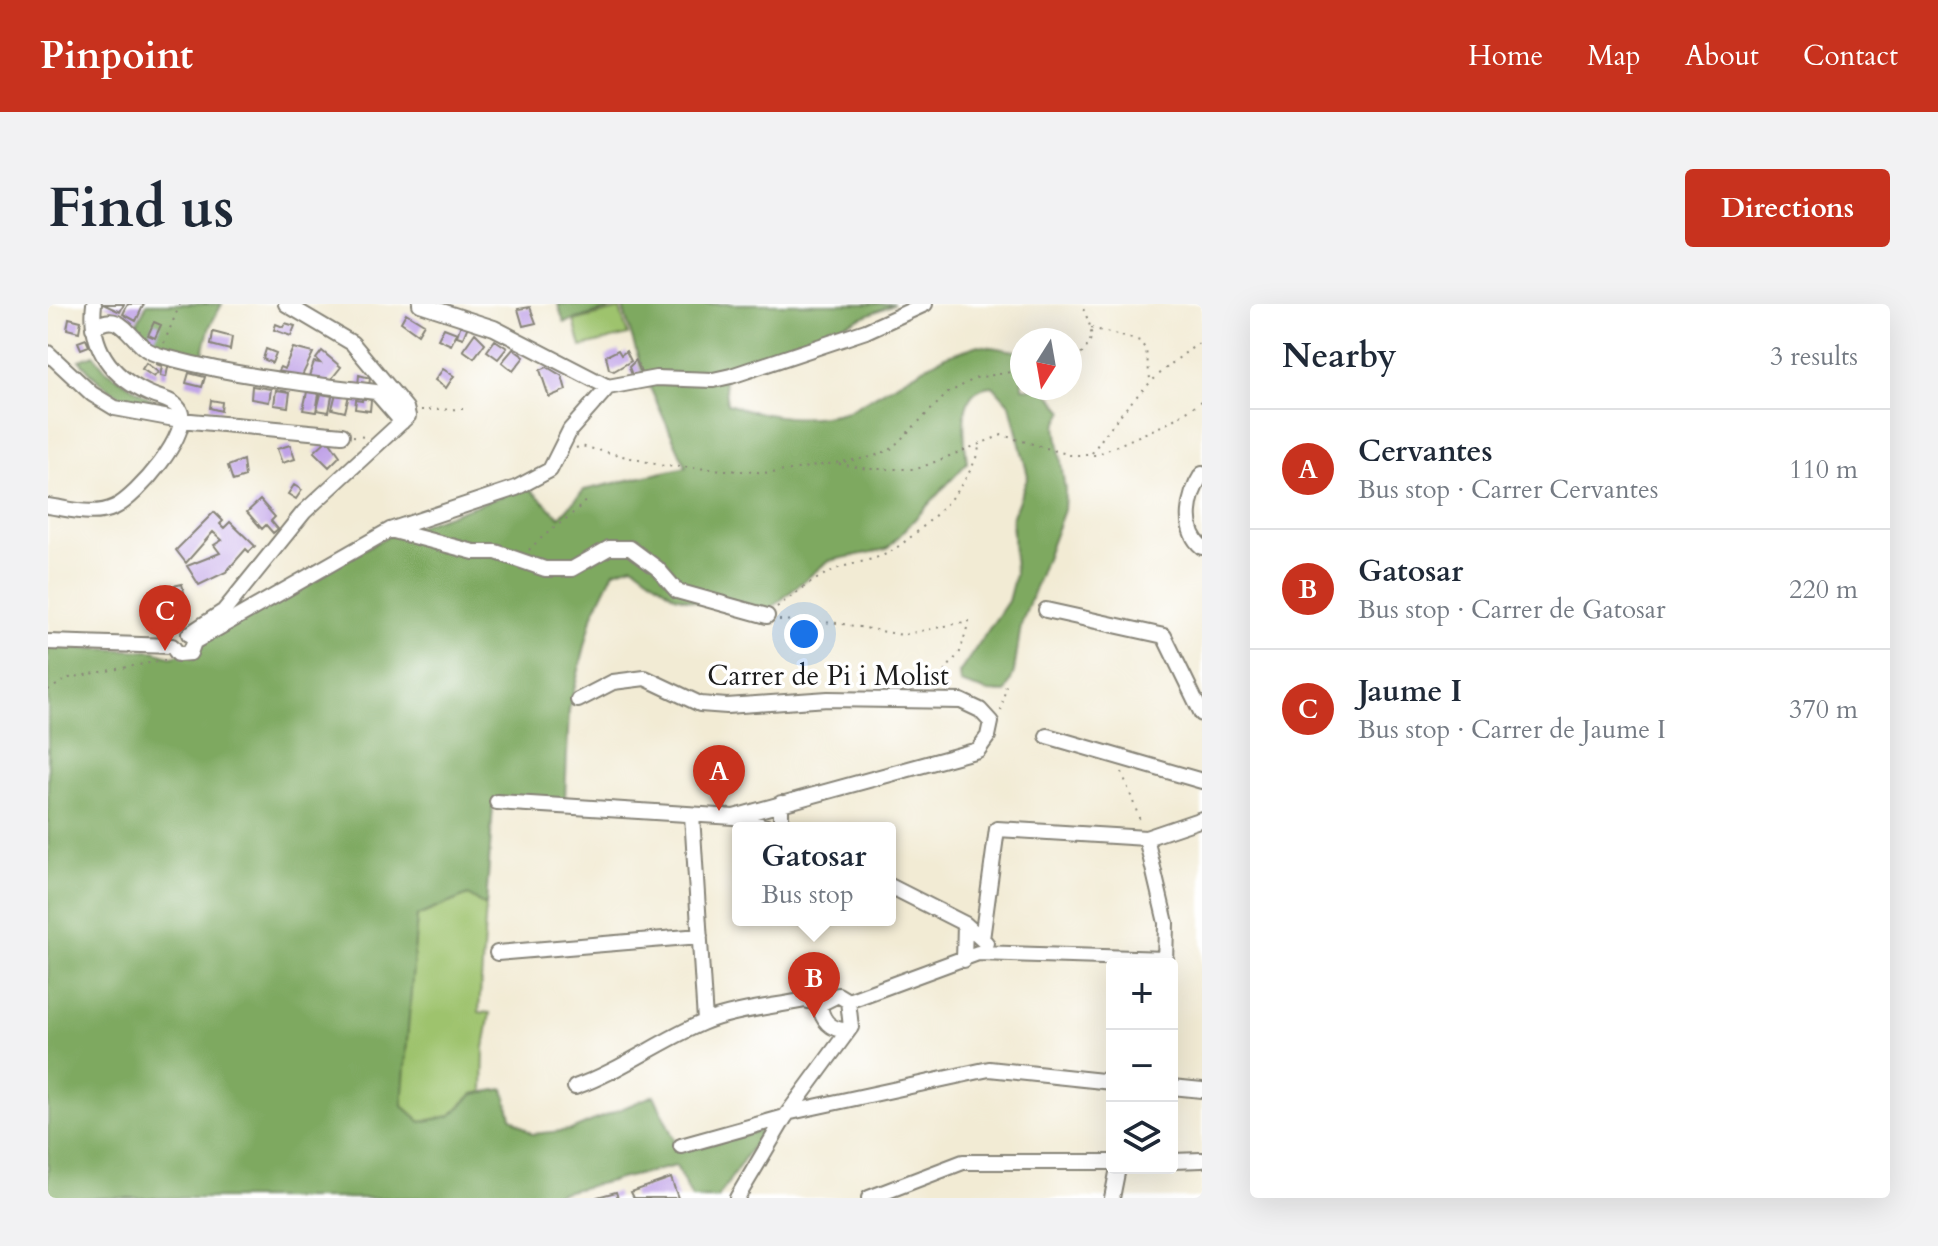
<!DOCTYPE html>
<html lang="en">
<head>
<meta charset="utf-8">
<style>
	:root { --surface:#fff; --page:#f2f2f3; --text:#1f2937; --muted:#747a83; --line:#e0e1e3; --accent:#c8321e }
	body { margin:0; font-family:Cardo,serif; background:var(--page); color:var(--text) }
	.controls { position:absolute; right:24px; bottom:24px; display:grid; overflow:hidden; border-radius:8px; box-shadow:0 8px 32px #0002 }
	.controls button { width:72px; height:72px; display:grid; place-items:center; padding:0; border:0; border-bottom:2px solid var(--line); background:var(--surface); color:var(--text); font:40px sans-serif }
	.compass { position:absolute; left:962px; top:24px; width:72px; height:72px; border-radius:50%; background:var(--surface); box-shadow:0 8px 32px #0002; rotate:191deg }
	.you { position:absolute; left:756px; top:330px; width:28px; height:28px; margin:-20px; border:6px solid #fff; border-radius:50%; background:#1a73e8; box-shadow:0 0 0 12px #1a73e833 }
	.badge { display:grid; place-items:center; width:52px; height:52px; border-radius:50%; background:var(--accent); color:#fff; font-size:26px; font-weight:700 }
	.pin { position:absolute; translate:-50% -66px; filter:drop-shadow(0 2px 4px #0008) }
	.pin::after { content:''; position:absolute; top:42px; width:28px; height:24px; background:inherit; clip-path:polygon(0 0,100% 0,50% 100%) }
	.popup { position:absolute; left:684px; top:518px; width:164px; height:104px; box-sizing:border-box; display:grid; place-content:center; border-radius:8px; background:var(--surface); filter:drop-shadow(0 2px 6px #0005); font-size:26px; white-space:nowrap; color:var(--muted) }
	.popup b { font-size:30px; color:var(--text) }
	.popup::after { content:''; position:absolute; left:50%; top:100%; margin-left:-16px; border:16px solid transparent; border-top-color:var(--surface) }
	.list { margin:0; padding:0; list-style:none }
	h2 { display:flex; justify-content:space-between; align-items:center; height:104px; margin:0; padding:0 32px; font-size:34px }
	h2 small { font-size:26px; font-weight:400; color:var(--muted) }
	.list li { display:grid; grid-template-columns:52px 1fr auto; gap:24px; align-items:center; box-sizing:border-box; height:120px; padding:0 32px; border-top:2px solid var(--line) }
	.list b { display:block; font-size:30px; white-space:nowrap }
	.list p { margin:0; font-size:26px; white-space:nowrap; color:var(--muted) }
	.list em { font-size:26px; font-style:normal; color:var(--muted) }
	.icon { flex:none; width:44px; height:44px; fill:none; stroke:currentColor; stroke-width:2; stroke-linecap:round; stroke-linejoin:round }
	.map { position:relative; flex:none; width:1154px; height:894px; overflow:hidden; border-radius:8px }
	header { display:flex; align-items:center; gap:48px; box-sizing:border-box; height:112px; padding:0 40px; background:var(--accent); color:#fff }
	header strong { font-size:38px }
	nav { display:flex; gap:44px; margin-inline-start:auto; font-size:28px }
	.intro { display:flex; align-items:center; justify-content:space-between; box-sizing:border-box; height:192px; padding:0 48px }
	h1 { margin:0; font-size:56px }
	.button { padding:20px 36px; border-radius:8px; background:var(--accent); color:#fff; font-size:28px; font-weight:700 }
	main { display:flex; gap:48px; padding:0 48px }
	aside { flex:1; background:var(--surface); border-radius:8px; box-shadow:0 8px 32px #0002 }
	.map>svg:first-child { display:block }
	.green { fill:#9ec36d; stroke:#5d7044; stroke-width:2 }
	.forest { fill:#7ea960; stroke:#4d623e; stroke-width:2 }
	.building { fill:#bfa1e7 }
	.lines { fill:none; stroke-linecap:round; stroke-linejoin:round }
	.minor-casing { stroke:#878478; stroke-width:18 }
	.path { stroke:#878478; stroke-width:2; stroke-dasharray:2 6; stroke-linecap:butt }
	.minor { stroke:#fff; stroke-width:14 }
	.labels { text-anchor:middle; dominant-baseline:central; stroke-width:7; stroke-linejoin:round; paint-order:stroke }
	.street-label { font-size:28px; fill:#1c1c1c; stroke:#fff }
</style>
</head>
<body>
<header>
<strong>Pinpoint</strong>
<nav><a>Home</a><a>Map</a><a>About</a><a>Contact</a></nav>
</header>
<div class="intro"><h1>Find us</h1><a class="button">Directions</a></div>
<main>
<div class="map">
<svg width="1154" height="894" viewBox="0 0 1154 894">
	<rect width="100%" height="100%" fill="#fff"/>
	<filter id="ink" filterUnits="userSpaceOnUse"><feTurbulence type="fractalNoise" baseFrequency=".0125" numOctaves="2"/><feDisplacementMap in="SourceGraphic" scale="16" xChannelSelector="R" yChannelSelector="G"/><feConvolveMatrix kernelMatrix="1 2 1 2 8 2 1 2 1" color-interpolation-filters="sRGB"/></filter>
	<filter id="wash" filterUnits="userSpaceOnUse"><feTurbulence type="fractalNoise" baseFrequency=".006" numOctaves="4" result="noise"/><feDisplacementMap in="SourceGraphic" scale="32" xChannelSelector="R" yChannelSelector="G"/><feGaussianBlur stdDeviation="1.8" result="paint"/><feColorMatrix in="noise" values="0 0 0 0 0 0 0 0 0 0 0 0 0 0 0 0 0 1.4 0 .05"/><feComposite in="paint" operator="in"/></filter>
	<g filter="url(#wash)">
		<rect width="100%" height="100%" fill="#f2ebd4"/>
		<path class="green" d="M572,5L580,31L533,43L526,17Z
			M420,591L438,602L431,708L442,709L436,744L435,788L425,790L402,812L372,818L353,801L369,612Z"/>
		<path class="forest" d="M99,0H174L162,22L153,56L103,44L86,25Z
			M510,0H846L675,70L679,100C721,113 758,119 800,107L897,52L931,41L974,48V84H996L1016,107L1008,122L1017,186L1016,206L973,321L966,368L958,389L940,388L912,379L911,369L960,297L967,270L964,214L980,172L962,101L945,82C906,83 917,134 919,159L839,245L780,257L710,315L627,292L585,261L566,267L545,310L521,406L517,495L445,502L438,602L420,591L369,612L354,801L373,818L402,812L425,790L456,785L463,813L484,830L523,826L606,791L632,848L715,826L670,894H644L628,862L490,894H0V343L106,347L125,353L338,233L480,183L512,213L536,186L638,163L594,66L574,1L516,19Z
			M46,51L58,66L121,107H96L51,78L31,56Z"/>
		<g id="blocks">
			<path class="building" d="M55,0H76L72,8Z
				M80,0H96L88,17L75,10Z
				M482,3L488,19L475,22L470,5Z
				M358,9L376,20L370,30L353,18Z
				M21,14L33,17L31,28L19,25Z
				M106,18L113,21L107,34L100,31Z
				M237,19L247,22L243,32L226,26L228,20L235,23Z
				M413,20L420,22L415,34L409,32Z
				M396,24L409,29L403,41L390,35Z
				M165,28L184,33L182,46L163,41Z
				M427,29L437,39L426,54L415,46Z
				M38,35L41,42L33,45L30,38Z
				M447,36L459,44L450,55L439,47Z
				M245,44L265,49L253,74L228,70L232,63L236,65Z
				M218,45L228,49L224,59L215,55Z
				M465,45L476,53L465,67L454,58Z
				M570,46L573,51L578,47L583,57L566,67L561,65L558,52Z
				M274,47L293,63L281,78L260,75L266,58L272,59L268,55Z
				M109,56L121,59L118,73L112,72L114,62L108,60Z
				M588,56L593,69L584,71L581,63Z
				M98,59L110,68L106,73L94,65Z
				M499,63L514,72L518,86L501,93L492,66Z
				M395,65L406,72L398,84L387,76Z
				M141,69L157,73L154,83L138,79Z
				M311,71L322,74L321,83L310,82Z
				M204,82L223,85L221,98L203,95Z
				M228,86L242,88L240,103L226,101Z
				M259,88L271,90L268,108L255,106Z
				M288,89L301,91L297,108L284,105Z
				M273,90L284,92L281,108L269,106Z
				M314,94L323,96L322,107L307,105L308,96L314,97Z
				M163,96L174,98L173,107L162,104Z
				M280,135L292,152L281,163L266,148Z
				M242,141L247,155L234,159L229,145Z
				M195,156L197,173L185,177L180,162Z
				M246,181L254,186L248,195L240,190Z
				M212,196L227,213L223,217L230,225L225,229L218,221L214,225L199,208Z
				M166,208L175,217L172,220L176,224L182,218L207,242L201,248L198,245L178,268L151,281L139,262L172,249L166,241L174,236L165,228L138,259L128,246Z
				M134,280L137,292L124,295L121,283Z
				M623,874L630,894H586L583,888Z
				M568,888L570,894H549V893Z"/>
		</g>
	</g>
	<g filter="url(#ink)">
		<use href="#blocks" fill-opacity="0" stroke="#878478" stroke-width="2"/>
		<g class="lines">
			<g class="minor-casing">
				<path id="minor" d="M372,0L446,24L560,83
					M45,24C70,7 77,26 94,42C101,49 112,52 121,54C189,72 258,80 328,88L354,118
					M0,49L44,90L67,104L132,116L294,131
					M1154,170C1140,192 1133,225 1154,243
					M0,202C22,205 46,213 67,203C88,193 146,128 131,105C125,96 113,95 104,91C64,74 41,44 46,0
					M342,226L426,248H448L497,265H524L561,244H582L609,264L629,287L719,312
					M998,306L1116,332L1154,410
					M141,330L176,307L256,208L360,112L358,104L304,39L238,0
					M0,338L124,342
					M124,342L130,350L142,349L146,338L342,226L468,184L502,166L522,126L560,83L608,74L665,76L683,72L818,27L877,0
					M530,396L565,378L597,374L652,400L679,402L780,395L913,397L932,406L943,418L940,432L930,446L686,513
					M999,432L1154,477
					M449,498L686,513L722,524
					M644,511L657,717
					M733,524V499
					M1098,534L1118,619L1117,660
					M842,582L917,620L938,639
					M934,635L949,525L1098,534L1154,515
					M449,649L652,632
					M916,656L917,620
					M800,697L930,649L1118,655
					M772,700C773,716 783,727 800,726
					M527,783C572,767 610,738 654,719C685,706 724,703 757,696L772,700L790,691L800,697L803,723L737,813L689,894
					M1124,783L1154,786
					M743,808L941,765L1064,778
					M633,842L737,813
					M1124,857L1154,856
					M821,894L915,858H1064
					M1064,894L1070,864"/>
			</g>
			<path class="path" d="M1043,24L1092,37L1098,46L1102,75
				M116,39L132,0
				M1022,62C1048,36 1048,33 1033,0
				M373,106L416,105
				M305,132L319,133
				M528,144L533,142L616,162L724,169L824,153L843,145L900,89L928,74L974,66
				M1044,149C1074,104 1108,68 1154,37
				M791,160L820,165H869L954,131L1022,151H1048L1120,119L1154,97
				M481,246C499,226 521,216 539,195
				M729,303C747,290 765,275 786,266C804,258 829,257 845,246C878,224 927,178 932,138
				M731,316L790,319L854,331L921,317L912,348L884,383
				M0,386L21,374L117,356
				M953,407L958,381
				M1074,468L1093,519"/>
			<use href="#minor" class="minor"/>
		</g>
	</g>
	<g class="labels">
		<g class="street-label">
			<text x="780" y="372">Carrer de Pi i Molist</text>
		</g>
	</g>
</svg>
<div class="controls">
<button>+</button>
<button>−</button>
<button><svg class="icon" aria-label="layers" viewBox="0 0 24 24"><path d="M12 4l9 5-9 5-9-5zM3 14l9 5 9-5"/></svg></button>
</div>
<svg class="compass" viewBox="-18 -18 36 36"><path d="M0-13l5 13h-10z" fill="#e53935"/><path d="M0 13l5-13h-10z" fill="#747a83"/></svg>
<div class="you"></div>
<div class="pin badge" style="left:671px;top:507px">A</div>
<div class="pin badge" style="left:766px;top:714px">B</div>
<div class="popup"><b>Gatosar</b>Bus stop</div>
<div class="pin badge" style="left:117px;top:347px">C</div>
</div>
<aside>
<h2>Nearby<small>3 results</small></h2>
<ul class="list">
<li><span class="badge">A</span><div><b>Cervantes</b><p>Bus stop · Carrer Cervantes</p></div><em>110 m</em></li>
<li><span class="badge">B</span><div><b>Gatosar</b><p>Bus stop · Carrer de Gatosar</p></div><em>220 m</em></li>
<li><span class="badge">C</span><div><b>Jaume I</b><p>Bus stop · Carrer de Jaume I</p></div><em>370 m</em></li>
</ul>
</aside>
</main>
</body>
</html>
